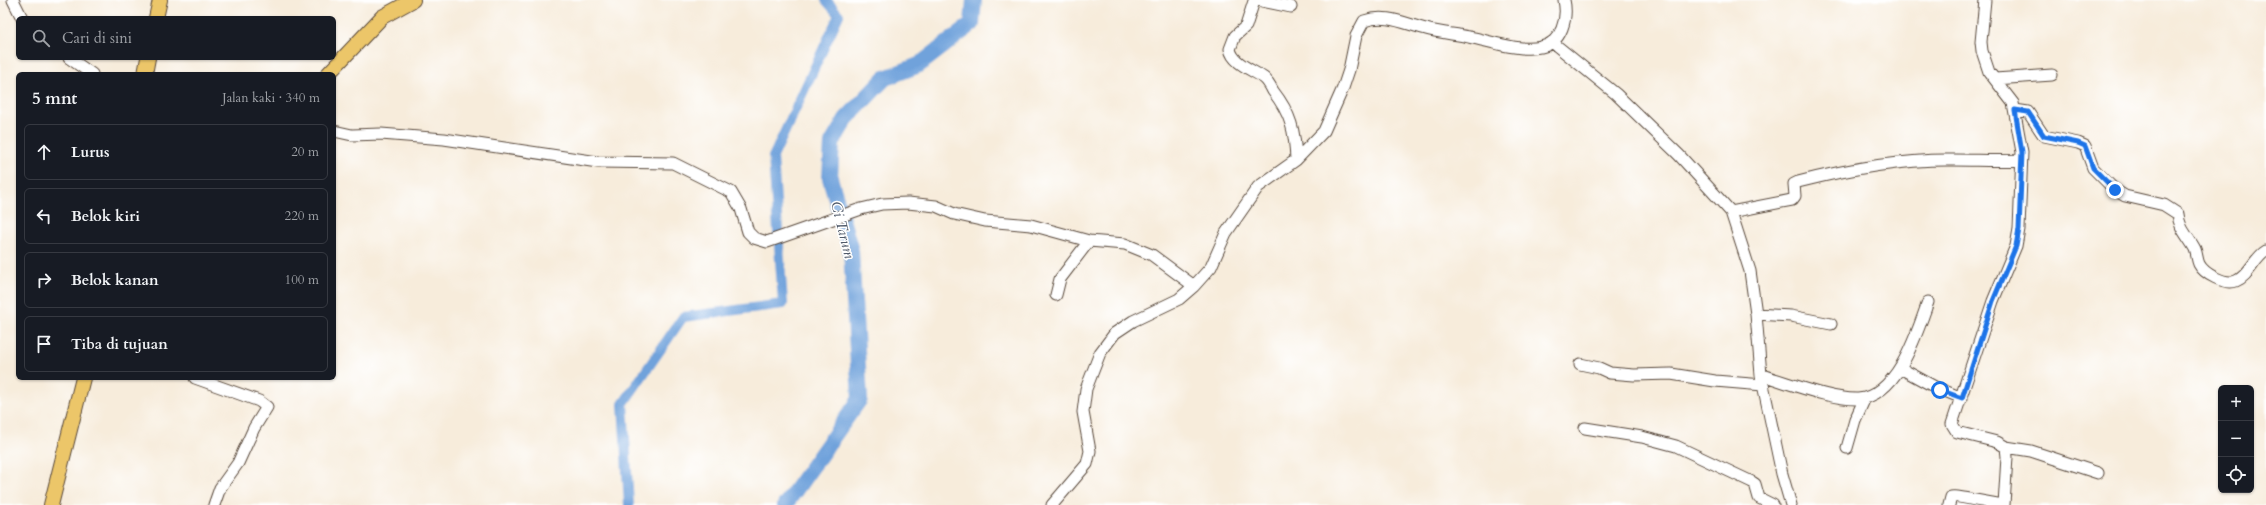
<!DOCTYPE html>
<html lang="id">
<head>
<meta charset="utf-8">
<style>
	:root { --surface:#171b24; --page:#242831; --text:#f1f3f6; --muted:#9ea1a6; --line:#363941 }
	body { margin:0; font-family:Cardo,serif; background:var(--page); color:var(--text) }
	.controls { position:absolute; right:12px; bottom:12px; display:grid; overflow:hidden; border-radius:6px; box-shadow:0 1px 3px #0004 }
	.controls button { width:36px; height:36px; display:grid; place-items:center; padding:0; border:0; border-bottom:1px solid var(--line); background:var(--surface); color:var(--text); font:20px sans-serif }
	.stop { position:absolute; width:12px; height:12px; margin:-9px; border:3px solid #1a73e8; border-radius:50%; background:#fff }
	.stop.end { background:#1a73e8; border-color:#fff; box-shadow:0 1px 4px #0008 }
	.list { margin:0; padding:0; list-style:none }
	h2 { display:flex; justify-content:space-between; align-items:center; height:52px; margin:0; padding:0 16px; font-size:17px }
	h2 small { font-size:13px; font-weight:400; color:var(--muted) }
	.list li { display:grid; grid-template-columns:26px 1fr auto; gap:12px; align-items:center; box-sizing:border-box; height:56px; margin:0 8px 8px; padding:0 8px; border:1px solid var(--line); border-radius:6px }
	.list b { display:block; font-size:15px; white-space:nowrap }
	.list em { font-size:13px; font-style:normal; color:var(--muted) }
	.icon { flex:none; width:22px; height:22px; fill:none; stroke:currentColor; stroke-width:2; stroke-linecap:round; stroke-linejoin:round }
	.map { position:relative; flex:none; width:2266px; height:505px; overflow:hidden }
	.search { position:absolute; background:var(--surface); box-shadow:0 1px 3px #0004; left:16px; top:16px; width:320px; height:44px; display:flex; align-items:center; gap:10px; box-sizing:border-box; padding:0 14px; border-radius:6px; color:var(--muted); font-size:15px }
	.panel { position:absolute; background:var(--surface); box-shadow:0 1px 3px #0004; left:16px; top:72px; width:320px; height:308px; border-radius:6px }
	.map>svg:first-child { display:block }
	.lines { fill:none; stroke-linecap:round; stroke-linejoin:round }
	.canal { stroke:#6fa2db; stroke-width:10 }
	.river { stroke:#6fa2db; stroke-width:16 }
	.minor-casing { stroke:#57473a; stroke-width:13 }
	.major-casing { stroke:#57473a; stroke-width:16 }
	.minor { stroke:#fff; stroke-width:11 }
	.major { stroke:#ecc669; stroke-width:14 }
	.route { stroke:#1a73e8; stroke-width:5 }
	.labels { text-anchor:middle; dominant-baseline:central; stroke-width:3; stroke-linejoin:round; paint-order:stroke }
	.water-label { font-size:15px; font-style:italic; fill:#505a6a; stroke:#fff }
</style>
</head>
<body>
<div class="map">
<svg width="2266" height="505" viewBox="0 0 2266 505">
	<rect width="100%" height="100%" fill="#fff"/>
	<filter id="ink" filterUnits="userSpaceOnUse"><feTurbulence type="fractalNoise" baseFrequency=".025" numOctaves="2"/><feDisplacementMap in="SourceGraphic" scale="8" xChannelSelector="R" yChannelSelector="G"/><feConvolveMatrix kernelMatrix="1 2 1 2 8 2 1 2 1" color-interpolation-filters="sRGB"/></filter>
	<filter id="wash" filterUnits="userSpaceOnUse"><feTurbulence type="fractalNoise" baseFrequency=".012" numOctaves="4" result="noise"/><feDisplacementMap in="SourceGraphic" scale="16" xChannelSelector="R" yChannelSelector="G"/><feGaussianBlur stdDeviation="0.9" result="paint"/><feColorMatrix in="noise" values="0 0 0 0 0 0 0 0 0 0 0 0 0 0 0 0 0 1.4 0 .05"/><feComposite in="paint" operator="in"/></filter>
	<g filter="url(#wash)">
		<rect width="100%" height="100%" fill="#f7ecdb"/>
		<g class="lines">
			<path class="canal" d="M629,505L623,404L683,317L783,304L773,157L839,15L826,0"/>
			<path class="river" d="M785,505L860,399L851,251L830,178L832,143L846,119L885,78L919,65L972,24L974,0"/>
		</g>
	</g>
	<g filter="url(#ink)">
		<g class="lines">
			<g class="minor-casing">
				<path id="minor" d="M13,0L22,18
					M1985,0L1981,42L1982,51L1989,72L2013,103L2022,152L2019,229L2016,246L1993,301L1952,424L1957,432L1997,442L2006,447L2007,457L2004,505
					M1291,7L1257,0L1254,1L1246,26L1235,36L1230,49C1233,64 1253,70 1264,78C1268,81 1271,87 1273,91C1291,114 1295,131 1296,160
					M1552,42L1616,94L1679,155L1731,212L1750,271L1756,314L1761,375L1782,474L1791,505
					M69,58L92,74
					M1995,79L2052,75
					M2015,110L2028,112L2044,136L2078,143L2085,146L2093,168L2115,190L2125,196L2164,205L2178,214C2179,229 2188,236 2195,249C2197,254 2197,260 2199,264C2204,274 2225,285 2236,281C2249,276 2254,258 2266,251
					M334,131L352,135L381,134L444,139L598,162L673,163L731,192L741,209L748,232L754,238L767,242L861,209L882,204L908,203L936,206L954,214L985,221L1031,225L1089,241L1125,244L1152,255L1194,286L1179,299L1133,321L1115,333L1100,353L1086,389L1083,412L1090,451L1087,464L1052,505
					M1731,212L1792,200L1795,196L1794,184L1798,182C1848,169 1902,159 1954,160C1977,160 1999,161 2021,160
					M1194,286L1211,267L1226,233L1258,187L1296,160L1324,131L1343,88L1349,70L1356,36L1364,21C1386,13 1405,24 1426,29C1440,33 1455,34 1469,37C1490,41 1519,52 1541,47C1562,43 1568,18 1564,0
					M1056,295L1060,279L1089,241
					M1756,314L1791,316L1831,324
					M1580,364L1599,368L1610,373L1634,375L1671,374L1715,381L1763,385
					M1900,368L1935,387L1962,398
					M1761,375C1787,382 1831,400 1858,399C1898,396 1917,333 1928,302
					M195,378L259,401L267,407L254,428L238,463L220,488L214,505
					M1585,428L1642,437L1676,446L1752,482L1755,484L1759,498L1773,505
					M2006,447L2031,451L2098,473
					M1847,448L1855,420L1865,398
					M1949,505L1951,497C1955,495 1994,504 2004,505"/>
			</g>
			<g class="major-casing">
				<path id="major" d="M156,18L160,0
					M145,74L148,58
					M328,74L382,17L413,0
					M51,505L83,378"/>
			</g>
			<use href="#minor" class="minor"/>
			<use href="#major" class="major"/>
		</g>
	</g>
	<g class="lines" filter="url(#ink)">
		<path class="route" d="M1940,390L1962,398L1993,301L2016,246L2019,229L2022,152L2015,110L2028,112L2044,136L2078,143L2085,146L2093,168L2115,190"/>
	</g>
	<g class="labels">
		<g class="water-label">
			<text transform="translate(843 230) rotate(76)">Ci Tarum</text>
		</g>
	</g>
</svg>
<div class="controls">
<button>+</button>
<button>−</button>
<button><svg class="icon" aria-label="locate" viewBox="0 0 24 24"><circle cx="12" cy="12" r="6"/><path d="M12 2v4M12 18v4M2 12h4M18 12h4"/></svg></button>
</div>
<div class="stop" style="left:1940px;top:390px"></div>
<div class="stop end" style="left:2115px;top:190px"></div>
<div class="search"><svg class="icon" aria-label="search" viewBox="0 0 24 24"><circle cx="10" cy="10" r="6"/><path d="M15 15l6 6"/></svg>Cari di sini</div>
<section class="panel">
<h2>5 mnt<small>Jalan kaki · 340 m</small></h2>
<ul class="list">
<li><svg class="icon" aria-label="ahead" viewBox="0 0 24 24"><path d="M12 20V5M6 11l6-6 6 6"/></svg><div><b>Lurus</b></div><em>20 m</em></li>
<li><svg class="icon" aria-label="left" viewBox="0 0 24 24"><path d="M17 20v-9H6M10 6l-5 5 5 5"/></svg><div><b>Belok kiri</b></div><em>220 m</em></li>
<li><svg class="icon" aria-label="right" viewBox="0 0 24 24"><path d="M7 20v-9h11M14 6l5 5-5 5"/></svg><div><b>Belok kanan</b></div><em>100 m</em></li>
<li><svg class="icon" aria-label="arrive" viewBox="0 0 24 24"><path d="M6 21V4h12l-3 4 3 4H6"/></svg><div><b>Tiba di tujuan</b></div></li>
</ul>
</section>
</div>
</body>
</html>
